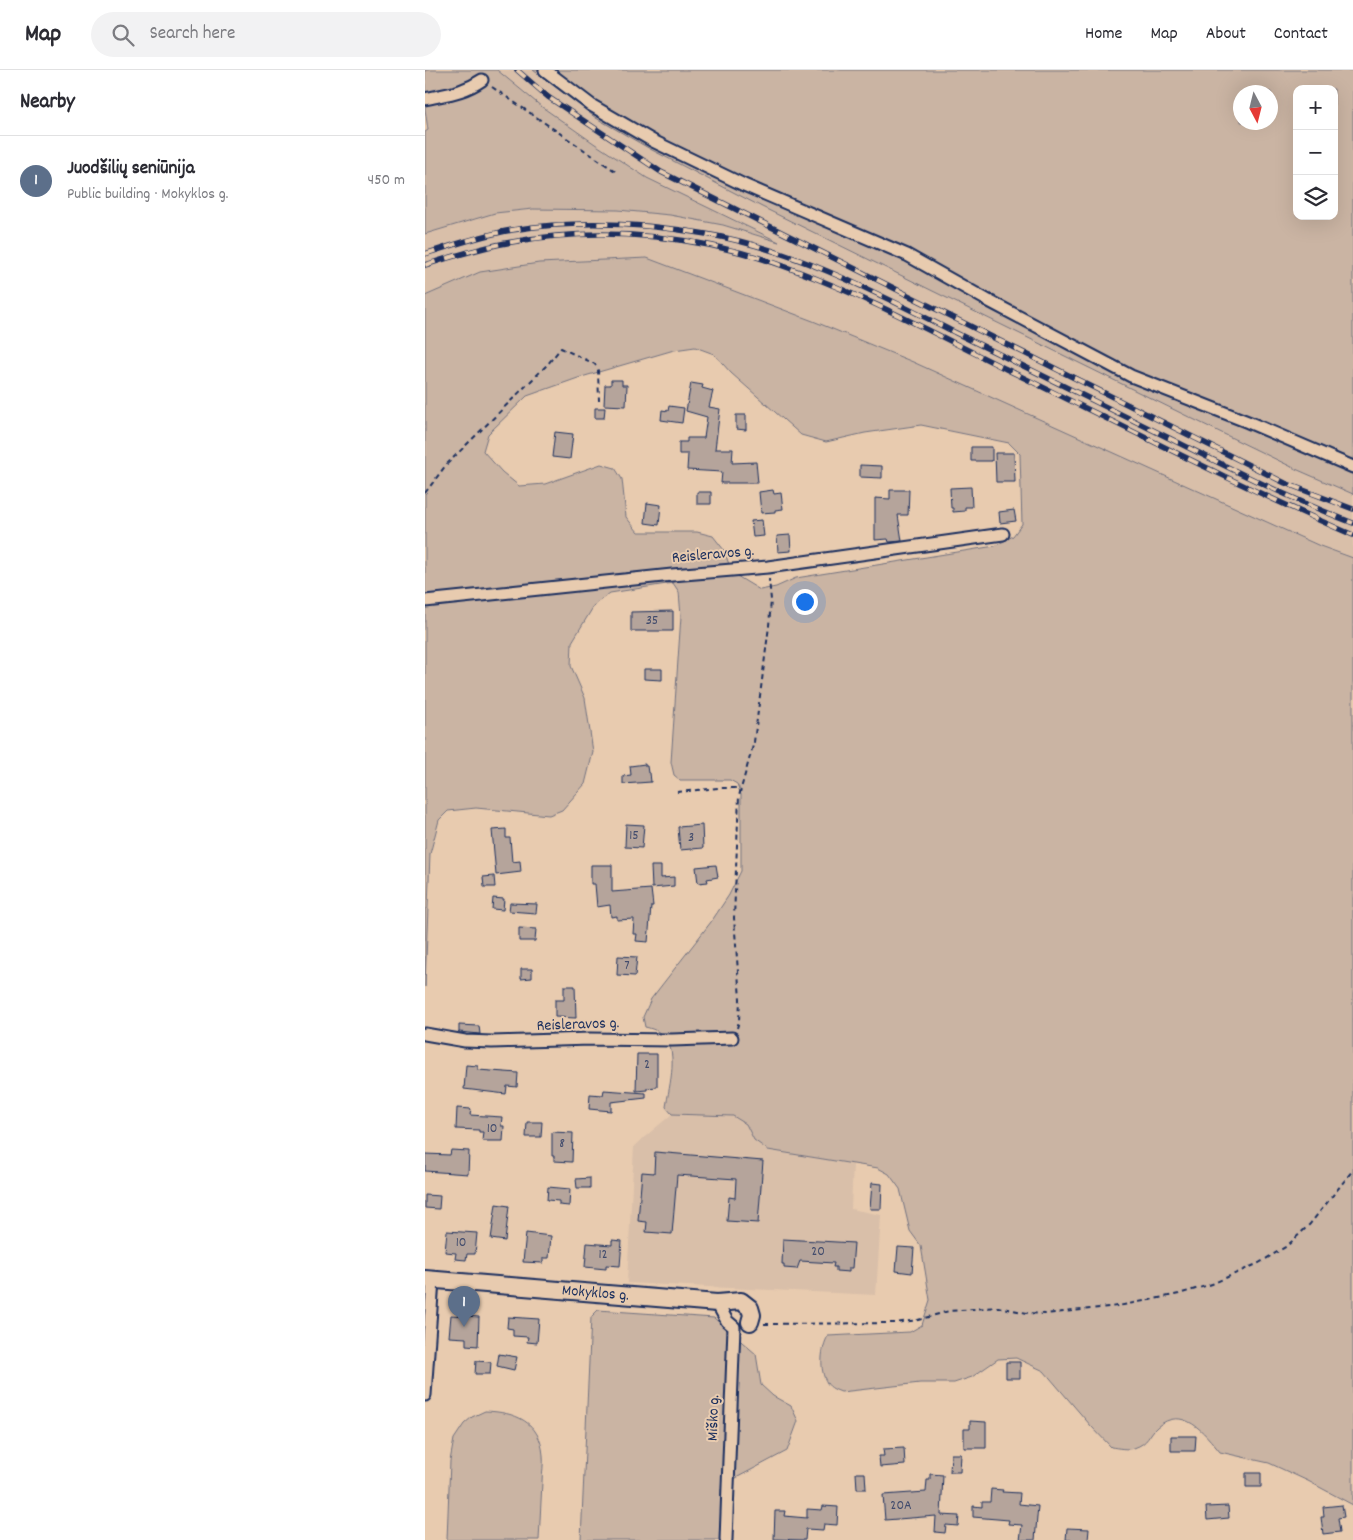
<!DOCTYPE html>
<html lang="en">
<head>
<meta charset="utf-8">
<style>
	:root { --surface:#fff; --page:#f2f2f3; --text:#2b2b33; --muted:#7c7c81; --line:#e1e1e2; --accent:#111827 }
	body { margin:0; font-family:Dekko,sans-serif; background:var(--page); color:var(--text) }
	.controls { position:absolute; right:15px; top:15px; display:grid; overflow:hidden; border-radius:10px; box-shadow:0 5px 20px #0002 }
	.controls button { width:45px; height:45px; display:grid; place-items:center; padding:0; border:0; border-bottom:1px solid var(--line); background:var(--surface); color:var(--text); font:25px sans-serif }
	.compass { position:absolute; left:808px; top:15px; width:45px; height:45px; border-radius:50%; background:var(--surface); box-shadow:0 5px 20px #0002; rotate:173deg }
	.you { position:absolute; left:379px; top:531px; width:18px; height:18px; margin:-12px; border:4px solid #fff; border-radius:50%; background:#1a73e8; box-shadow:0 0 0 8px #1a73e833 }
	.badge { display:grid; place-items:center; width:32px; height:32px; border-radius:50%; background:var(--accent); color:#fff; font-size:16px; font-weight:700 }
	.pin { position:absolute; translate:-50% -41px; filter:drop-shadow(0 1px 2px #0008) }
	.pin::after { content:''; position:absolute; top:26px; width:18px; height:15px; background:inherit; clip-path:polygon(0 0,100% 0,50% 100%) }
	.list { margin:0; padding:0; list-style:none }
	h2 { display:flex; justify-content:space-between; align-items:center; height:65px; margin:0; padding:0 20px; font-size:21px }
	h2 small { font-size:16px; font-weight:400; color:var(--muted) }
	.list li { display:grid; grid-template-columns:32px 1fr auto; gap:15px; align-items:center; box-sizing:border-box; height:90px; padding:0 20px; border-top:1px solid var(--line) }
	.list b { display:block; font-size:19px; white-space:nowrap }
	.list p { margin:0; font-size:16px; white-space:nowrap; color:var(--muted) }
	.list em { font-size:16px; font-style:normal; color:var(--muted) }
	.icon { flex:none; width:28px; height:28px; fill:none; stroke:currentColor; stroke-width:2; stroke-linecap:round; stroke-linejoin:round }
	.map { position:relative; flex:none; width:928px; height:1470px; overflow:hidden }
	header { display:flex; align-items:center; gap:30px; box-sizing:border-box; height:70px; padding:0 25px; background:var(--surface); border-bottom:1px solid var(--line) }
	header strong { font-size:24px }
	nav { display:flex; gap:28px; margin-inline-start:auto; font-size:18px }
	.search { width:350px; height:45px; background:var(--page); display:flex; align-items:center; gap:12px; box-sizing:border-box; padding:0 18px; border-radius:28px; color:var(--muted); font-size:19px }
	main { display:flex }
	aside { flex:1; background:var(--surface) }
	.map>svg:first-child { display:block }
	.built { fill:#d9bfa9 }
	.green { fill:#cab4a3; stroke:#727280; fill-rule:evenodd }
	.building { fill:#b5a49b; stroke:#1b2f5e }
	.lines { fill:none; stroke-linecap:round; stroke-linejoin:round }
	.street-casing { stroke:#1b2f5e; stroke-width:15 }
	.secondary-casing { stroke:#1b2f5e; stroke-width:20 }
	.path { stroke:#1b2f5e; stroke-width:2; stroke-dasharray:5 4; stroke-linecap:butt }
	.street { stroke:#e8cbaf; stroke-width:11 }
	.secondary { stroke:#e8cbaf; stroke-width:16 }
	.rail-casing { stroke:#1b2f5e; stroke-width:5.5 }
	.rail { stroke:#e8cbaf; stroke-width:4; stroke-dasharray:11; stroke-linecap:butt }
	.labels { text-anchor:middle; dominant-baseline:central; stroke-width:4; stroke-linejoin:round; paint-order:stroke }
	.number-label { font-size:14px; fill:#424c6d }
	.street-label { font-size:16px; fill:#1b2f5e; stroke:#e8cbaf }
</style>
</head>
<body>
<header>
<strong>Map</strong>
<div class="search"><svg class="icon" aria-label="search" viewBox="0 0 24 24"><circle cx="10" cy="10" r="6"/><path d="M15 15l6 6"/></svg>Search here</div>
<nav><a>Home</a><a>Map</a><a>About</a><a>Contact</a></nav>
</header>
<main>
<aside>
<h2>Nearby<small></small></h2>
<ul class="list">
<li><span class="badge" style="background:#5c6f8a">1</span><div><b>Juodšilių seniūnija</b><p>Public building · Mokyklos g.</p></div><em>450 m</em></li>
</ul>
</aside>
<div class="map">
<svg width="928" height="1470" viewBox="0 0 928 1470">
	<rect width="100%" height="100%" fill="#e8cbaf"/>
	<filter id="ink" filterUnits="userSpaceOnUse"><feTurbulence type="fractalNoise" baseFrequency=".02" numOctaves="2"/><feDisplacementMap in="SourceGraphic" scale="10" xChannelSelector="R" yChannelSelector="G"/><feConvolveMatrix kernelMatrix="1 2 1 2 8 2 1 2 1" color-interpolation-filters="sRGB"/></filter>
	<g filter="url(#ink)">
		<path class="built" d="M72,0H108L171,48L227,80L337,137L768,349L873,400L928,424V488L895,476L488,292L388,251L222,188L114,193L55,202L0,226V164L70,143L108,139L193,140L245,145L298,155L350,170L222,108L170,74L117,37Z
			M247,1044L308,1046L321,1054L329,1070L343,1080L428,1094L426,1139L456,1145L451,1225L202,1213L209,1076Z"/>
		<path class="green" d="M0,0H72L117,37L170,74L222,108L354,172L298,155L245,145L193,140L108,139L70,143L0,164V62L3,60L0,39Z
			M108,0H928V424L873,400L768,349L337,137L227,80L171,48ZM872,19H909V146H872ZM816,22H846V52H816Z
			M222,188L388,251L488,292L895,476L928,488V1435L883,1411L844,1393L795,1382C779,1362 758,1335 732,1357C723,1365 724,1373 709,1378C703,1380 693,1378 686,1377L666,1356L619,1301L591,1288L573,1289L547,1307L529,1313H495L416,1322C411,1320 405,1318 402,1313C394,1300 396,1278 403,1266L485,1262L497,1255L505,1230L496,1176L485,1161L475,1119L464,1104L453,1098L343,1080L329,1070L321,1054L308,1046L247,1044L241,1037C244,1016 256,977 235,963C231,960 225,958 220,957L218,947L226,929L286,852L304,825L316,801V725L312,714L305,710H255L249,705L246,692L256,546L254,522L248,513L185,523L170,534L147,572L146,596L160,628L168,682L160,714L137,740L124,745L51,738L23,741L14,750L5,784L0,917V226L55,202L114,193ZM270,277L289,284L306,303L376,365L401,372L440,363L496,355L584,373L595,384L597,454L588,466L570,476L371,508L351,517L335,520L307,503L299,480L288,466L272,462H213L201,447L197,409L190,398L176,394L120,414L94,416L77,402L58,381L63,364L102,326L153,308L249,280Z
			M173,1240L289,1248L331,1284L336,1315L348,1326L366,1336L373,1351L362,1381L311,1408L296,1419L295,1470H156L166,1247Z
			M60,1341C90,1342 115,1351 118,1385C119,1394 117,1403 117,1412C116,1431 115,1451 114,1470H22L25,1391L29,1369L39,1354L47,1347Z"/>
		<path class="building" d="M186,310H197V315H202L201,336L179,335L180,315H186Z
			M266,313L278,315L277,318L288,321L284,337L295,339L290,379H308L307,393L331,392L333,413H296L297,402L262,400L263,384H254V372H262V368H279L282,347L261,341Z
			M244,336L259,338L257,353L236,350L237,340L243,341Z
			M170,338H180L179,348H170Z
			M311,345H321V360L311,359Z
			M130,362L148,364L145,389L127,387Z
			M546,377H567V391H546Z
			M570,383H589L590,412H571Z
			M435,395L457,396V408L435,407Z
			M546,417L547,437H540V441L528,442V438H526L525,418Z
			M348,420L349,424L356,423L358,439L350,440V442L336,443L334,422Z
			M465,420H484L483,445H473L477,471L464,472L463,469L450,470V428L465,429Z
			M272,422H286V434H272Z
			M222,433L236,435L234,455L220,453Z
			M589,440L591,451L575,453L574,442Z
			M337,450L339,466L328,467L326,451Z
			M365,465L366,481L353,482L352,466Z
			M248,541V561H206V542Z
			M219,599H237V610L219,609Z
			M220,694V696H222L223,703H225L226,712L198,714V706L206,705L205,696Z
			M201,754L219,755L217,778L200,777Z
			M277,755L278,778L255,780L253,757Z
			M81,759V768H85L87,792L95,791L96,802L71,805L67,760Z
			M166,795H187V822L226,819L228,836H226L223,872L211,871L212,864H208L209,849L192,850V846L186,847L185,835L172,837L170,814H166Z
			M291,795L293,807L282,809L283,812L273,813L271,797Z
			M226,796H236V808L249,807V816L227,818Z
			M69,806L70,817H59L58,807Z
			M68,828L79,829L78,840L67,839Z
			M85,833L112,834L111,843L84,841Z
			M94,858L111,859L110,871H94Z
			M193,886L212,887L210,906L192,905Z
			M96,899H107V908L96,909Z
			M139,916H150L151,948L130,947V930H139Z
			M34,955L54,956L55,964L34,962Z
			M212,984H232V1017L222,1018V1020L211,1021Z
			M41,995L53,996V1000L93,1003L92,1017L82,1016L81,1024L39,1019Z
			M179,1020L221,1023V1028L186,1032V1041L164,1039L165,1024L178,1025Z
			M32,1038L46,1039L45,1045L77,1047L76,1056H79L78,1071H57L58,1062H54V1060L31,1059Z
			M102,1052H117L116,1067H101Z
			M127,1062L148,1063L147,1092L129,1091V1086H127Z
			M26,1080L44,1081L43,1104L0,1101V1084L25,1085Z
			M230,1082L338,1091L333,1153L302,1151L304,1127L310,1128L311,1109L252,1105L247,1164L221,1162L222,1152L213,1151L217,1102L229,1103Z
			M165,1108V1118H152L151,1109Z
			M447,1113L457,1114L456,1139H445Z
			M123,1117L145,1119L144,1136L134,1135V1131L122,1130Z
			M0,1125L15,1126L14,1139L0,1138Z
			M71,1134L84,1136L80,1171L66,1169Z
			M22,1161L52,1163L50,1184H42L41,1190L30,1189L31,1183L20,1182Z
			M101,1163L126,1166L124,1188H118V1193L98,1192Z
			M358,1169L429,1173L427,1198H424V1202L411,1201V1197H408L409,1193L375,1191L372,1199L359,1198V1194H357Z
			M187,1170L197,1171L195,1196L181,1195V1199L160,1197L162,1173L187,1175Z
			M473,1177L489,1178L487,1203L471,1201Z
			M26,1245L54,1247L53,1276L41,1275V1268L24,1267Z
			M83,1247L114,1249L112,1273L102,1272L103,1267L88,1266V1259L82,1258Z
			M74,1284L92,1287L89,1300L72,1296Z
			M51,1291L66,1292L65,1304H50Z
			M581,1292H595V1308H581Z
			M545,1351L561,1352V1378H539V1359H545Z
			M746,1366H771L770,1381H746Z
			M479,1378L480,1395L455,1397L454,1386H459L458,1379Z
			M526,1384H536L535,1402H525Z
			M431,1403H440L441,1419H432Z
			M821,1403H836V1417H821Z
			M505,1404L518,1405L516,1445L534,1446L533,1456L521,1455L520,1463L510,1462L511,1446L460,1450L458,1425L501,1422L502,1410H505Z
			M566,1419L578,1420L577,1422L595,1423L594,1434L613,1436L610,1470H595L597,1455L583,1454L584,1450L548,1447V1436L557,1437V1432H565Z
			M917,1435L919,1447L913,1448L915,1462L898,1464L896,1447H899L898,1437Z
			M398,1436L413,1437L412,1455L399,1454L398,1460L381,1459L380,1470L349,1469L350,1441H360L359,1446L382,1448V1439L397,1440Z
			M803,1436L804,1448L782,1450L781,1437Z
			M642,1458L664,1459L663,1470H641Z"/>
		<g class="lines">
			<g class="street-casing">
				<path id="street" d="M120,0L166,35L228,71L319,115L482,185L562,230L706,306L823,352L928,397
					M0,29C22,24 38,23 57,10
					M0,531L247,505L343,497L578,464
					M0,964L40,971L67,972L165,969L247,970L307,968
					M292,1233L302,1251L309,1257L301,1470
					M0,1325L8,1210"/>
			</g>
			<g class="secondary-casing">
				<g id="secondary">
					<path id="s1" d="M0,1209L292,1233L316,1231L325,1238L327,1245L325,1252"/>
				</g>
			</g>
			<path class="path" d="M67,17L193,103
				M0,423L21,395L122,295L136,278L170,294L173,300L174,331
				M252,722L294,718H315
				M312,958L314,951L315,929L309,848L314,726L329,672L344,556L346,530L344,509
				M339,1254L470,1253L493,1250L524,1241L573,1237L602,1243L620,1244L693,1236L754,1224L787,1214L834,1193L862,1176L885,1154L928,1100"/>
			<use href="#street" class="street"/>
			<use href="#secondary" class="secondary"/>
			<g class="rail-casing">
				<path id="rail" d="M92,0L123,27L236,102L860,413L928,439
					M0,184C28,175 57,165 87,160C150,150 218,153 281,164C369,179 452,223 531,263C603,298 675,334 746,369C806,399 866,429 928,453
					M0,195C29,186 57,177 87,172C181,155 283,166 372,201C444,228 512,265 581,299C696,355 810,414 928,465"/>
			</g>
			<use href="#rail" class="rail"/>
		</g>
	</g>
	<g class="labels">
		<g class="number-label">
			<text x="227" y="551">35</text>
			<text x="209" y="766">15</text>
			<text x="266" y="768">3</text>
			<text x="202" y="896">7</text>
			<text x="222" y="995">2</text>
			<text x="67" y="1059">10</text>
			<text x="137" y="1074">8</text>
			<text x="36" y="1173">10</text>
			<text x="393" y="1182">20</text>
			<text x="178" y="1185">12</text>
			<text x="476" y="1436">20A</text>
		</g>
		<g class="street-label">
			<text transform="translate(288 485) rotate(-5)">Reisleravos g.</text>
			<text transform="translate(153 955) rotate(-2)">Reisleravos g.</text>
			<text stroke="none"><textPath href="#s1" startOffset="171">Mokyklos g.</textPath></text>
			<text transform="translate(289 1348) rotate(-88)">Miško g.</text>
		</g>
	</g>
</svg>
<div class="controls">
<button>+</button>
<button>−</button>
<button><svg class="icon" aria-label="layers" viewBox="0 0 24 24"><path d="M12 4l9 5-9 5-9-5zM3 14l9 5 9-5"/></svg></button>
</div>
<svg class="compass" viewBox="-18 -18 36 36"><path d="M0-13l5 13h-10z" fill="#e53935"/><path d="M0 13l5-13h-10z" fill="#7c7c81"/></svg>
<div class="you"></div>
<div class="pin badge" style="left:39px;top:1257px;background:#5c6f8a">1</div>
</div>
</main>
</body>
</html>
